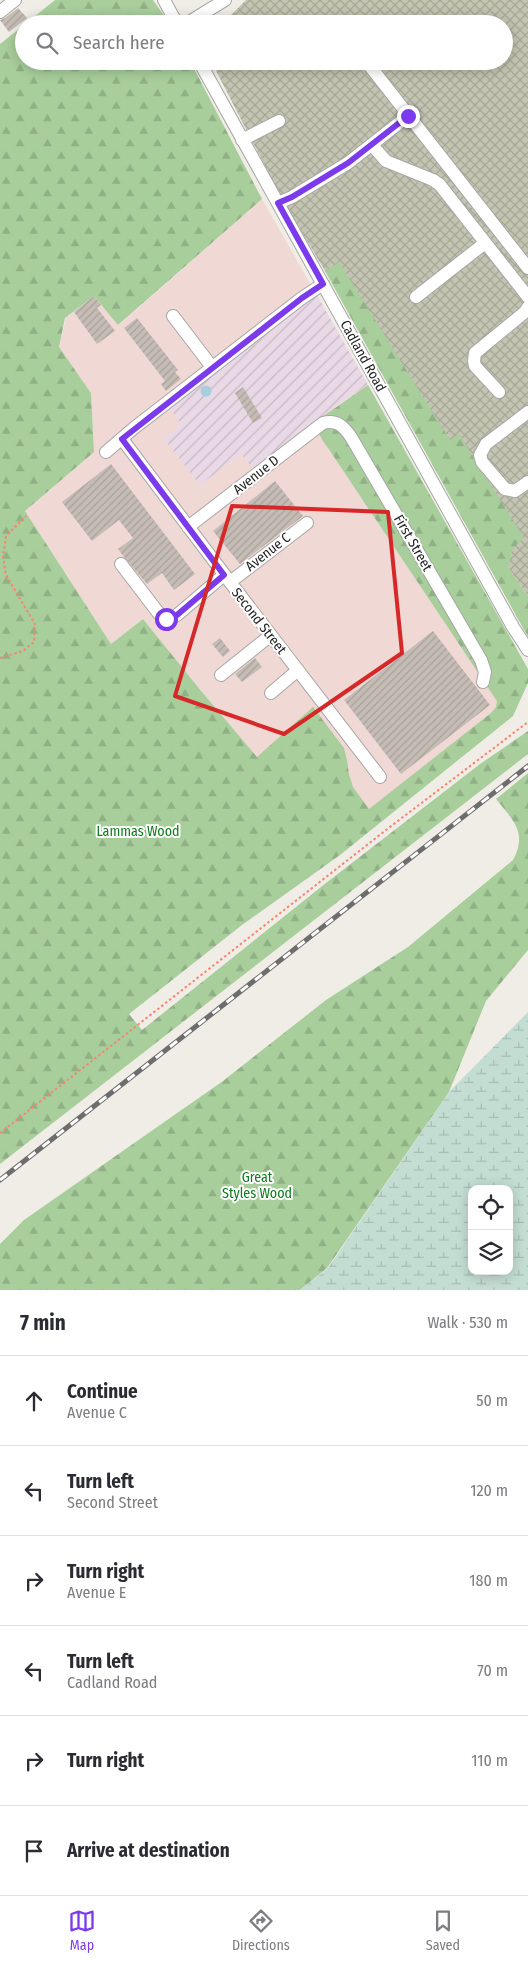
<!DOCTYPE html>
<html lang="en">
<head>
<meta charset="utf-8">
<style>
	:root { --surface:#fff; --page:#f7f7f7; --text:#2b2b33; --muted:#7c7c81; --line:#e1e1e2; --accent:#7c3aed }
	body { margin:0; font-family:"Fira Sans Condensed",sans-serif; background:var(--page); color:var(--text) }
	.controls { position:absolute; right:15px; bottom:15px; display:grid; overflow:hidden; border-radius:10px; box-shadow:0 2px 12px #0003 }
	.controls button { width:45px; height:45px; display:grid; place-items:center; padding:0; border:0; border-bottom:1px solid var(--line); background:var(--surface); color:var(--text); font:25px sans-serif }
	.stop { position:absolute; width:15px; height:15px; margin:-11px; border:4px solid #7c3aed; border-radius:50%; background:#fff }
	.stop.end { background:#7c3aed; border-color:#fff; box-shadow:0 1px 5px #0008 }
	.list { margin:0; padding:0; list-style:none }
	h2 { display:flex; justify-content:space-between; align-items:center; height:65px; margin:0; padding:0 20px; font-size:21px }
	h2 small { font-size:16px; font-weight:400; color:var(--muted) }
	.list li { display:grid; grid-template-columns:32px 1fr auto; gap:15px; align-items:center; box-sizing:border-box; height:90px; padding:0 20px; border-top:1px solid var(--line) }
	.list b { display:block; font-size:19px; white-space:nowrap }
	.list p { margin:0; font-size:16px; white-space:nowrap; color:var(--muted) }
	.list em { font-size:16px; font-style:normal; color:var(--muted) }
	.icon { flex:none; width:28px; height:28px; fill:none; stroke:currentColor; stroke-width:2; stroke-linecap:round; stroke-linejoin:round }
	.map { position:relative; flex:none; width:528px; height:1290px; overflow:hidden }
	.search { position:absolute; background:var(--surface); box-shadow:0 2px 12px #0003; left:15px; right:15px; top:15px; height:55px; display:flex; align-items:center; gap:12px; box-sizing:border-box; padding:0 18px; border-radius:28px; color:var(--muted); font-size:19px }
	.sheet { height:605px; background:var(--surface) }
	nav { display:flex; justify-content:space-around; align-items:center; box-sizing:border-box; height:70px; border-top:1px solid var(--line); background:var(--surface); font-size:14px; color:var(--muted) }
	nav a { display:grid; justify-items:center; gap:2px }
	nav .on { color:var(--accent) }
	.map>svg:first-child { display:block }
	.commercial { fill:#f0d8d5 }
	.industrial { fill:url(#industrial-furrows) }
	.construction { fill:url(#construction-cross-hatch) }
	.forest { fill:url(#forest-firs) }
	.wetland { fill:url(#wetland-marsh); fill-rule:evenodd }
	.water { fill:#a7cedc }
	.building { fill:url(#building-hatch) }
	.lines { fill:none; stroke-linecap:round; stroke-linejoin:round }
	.minor-casing { stroke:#a6a6a6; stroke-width:14 }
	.path { stroke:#f7846f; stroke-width:2; stroke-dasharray:2.5 2.5; stroke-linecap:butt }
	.minor { stroke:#fff; stroke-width:12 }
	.rail-casing { stroke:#6d6d6d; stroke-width:5 }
	.rail { stroke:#fff; stroke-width:3; stroke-dasharray:9; stroke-linecap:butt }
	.route { stroke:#7c3aed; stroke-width:6 }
	.marked { fill:none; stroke:#d62828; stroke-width:4; stroke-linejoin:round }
	.labels { text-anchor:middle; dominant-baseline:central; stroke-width:4; stroke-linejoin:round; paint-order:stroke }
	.street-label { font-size:14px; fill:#1f1f1f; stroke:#fff }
	.park-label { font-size:14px; fill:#0e7c1d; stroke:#fff }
</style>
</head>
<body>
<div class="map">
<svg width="528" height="1290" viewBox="0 0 528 1290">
	<defs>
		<pattern id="industrial-furrows" width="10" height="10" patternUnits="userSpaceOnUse" patternTransform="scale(1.25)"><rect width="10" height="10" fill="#e9d8e5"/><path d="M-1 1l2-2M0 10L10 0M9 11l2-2" fill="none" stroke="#c7b9c4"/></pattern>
		<pattern id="construction-cross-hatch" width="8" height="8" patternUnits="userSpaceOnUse" patternTransform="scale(1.25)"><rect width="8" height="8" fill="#c3c4b1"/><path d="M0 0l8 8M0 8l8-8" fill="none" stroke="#a7a898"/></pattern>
		<pattern id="forest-firs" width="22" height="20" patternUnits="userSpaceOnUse" patternTransform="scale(1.25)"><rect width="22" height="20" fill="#a8ce9b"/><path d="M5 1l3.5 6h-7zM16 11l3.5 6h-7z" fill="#90b085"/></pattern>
		<pattern id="wetland-marsh" width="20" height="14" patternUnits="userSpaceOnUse" patternTransform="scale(1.25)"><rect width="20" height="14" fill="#c3ddd2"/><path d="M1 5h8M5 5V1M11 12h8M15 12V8" fill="none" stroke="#a7bdb4"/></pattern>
		<pattern id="building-hatch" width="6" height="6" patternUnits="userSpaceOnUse" patternTransform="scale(1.25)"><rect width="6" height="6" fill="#c4bcb5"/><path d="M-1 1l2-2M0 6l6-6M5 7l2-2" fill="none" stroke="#a8a19b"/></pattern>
	</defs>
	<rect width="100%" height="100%" fill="#f0ede6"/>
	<path class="commercial" d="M262,199L368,385L334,408L513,716L388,814L340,855L202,692L143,619L111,644L25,511L94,452L91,393L59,347L66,318L94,296L119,325Z"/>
	<path class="industrial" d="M317,295L368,385L334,407L255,466L250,465L241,454L200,485L164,439L181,423L169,407Z"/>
	<path class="construction" d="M246,0H528V597L508,567L390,357L325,271L282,199L211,61H504V24H222Z"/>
	<path class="forest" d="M55,0H153L170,24H25Z
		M24,25V61H190L262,199L118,325L94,296L65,318L59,347L91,393L94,452L25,511L111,644L143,619L202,692L257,757L313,707L344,748L347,760L349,774L353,787L369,809L491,713L496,707L497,701L312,424L368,385L528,669V683L513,716L340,855L242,925L129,1014L142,1030L326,883L480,764L528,731V754L0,1164V44Z
		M339,262L450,440L459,434L524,538L513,548L508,567L528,597V637L325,271Z
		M528,773V950L486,1001L449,1092L327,1268L300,1290H0V1244L24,1220L223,1081L326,1000L408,947L513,860C528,833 513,820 496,799Z"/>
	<path class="wetland" d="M528,1012V1290H300L328,1268L449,1092ZM472,1189H509V1271H472Z"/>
	<path class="water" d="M200.5 391a5.5 5.5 0 1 1 11 0a5.5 5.5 0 1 1-11 0Z"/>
	<path class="building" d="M18,8L27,18L9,32L0,20L5,18Z
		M94,296L101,305L97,308L115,331L97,344L74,312Z
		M137,318L178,370L175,372L181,379L166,391L161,384L165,381L124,328Z
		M243,387L262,418L253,423L235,393Z
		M111,464L195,574L174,590L162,573L147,584L124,557L118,549L133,538L119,520L92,541L62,502Z
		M275,481L303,516L240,564L213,531Z
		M433,631L490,705L401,774L344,700Z
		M220,638L230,651L223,657L212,644Z
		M255,658L262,667L242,682L235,674Z"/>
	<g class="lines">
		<g class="minor-casing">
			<path id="minor" d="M164,0L177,24
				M0,12L15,0
				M186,24L225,0
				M199,61L513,627L528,650
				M366,61L528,268
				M242,140L279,121
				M372,145L386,161L433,180L440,185L528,297
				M278,203L292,197L348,163L408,116
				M416,297L485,243
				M173,316L212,367
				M499,392L475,366L474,361L475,353L525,312L528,307
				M528,412L486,444L480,455L482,462L505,489L515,491L528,482
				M122,439L230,582L380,777
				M106,452L134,428L302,298L323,284
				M188,527L323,423C337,419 344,427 351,437L481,660L485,672L483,682
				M121,564L160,615C166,621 171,619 177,615L224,575
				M230,582L307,523
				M221,675L271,635
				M271,693L298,670"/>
		</g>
		<path class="path" d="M0,658L23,651L34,642L35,624L6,575L3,557L6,536L26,516
			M0,1133L386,830L528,722"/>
		<use href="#minor" class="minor"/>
		<g class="rail-casing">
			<path id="rail" d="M0,1180L528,766"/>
		</g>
		<use href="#rail" class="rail"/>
	</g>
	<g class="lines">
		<path class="route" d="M166,619H170L177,615L224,575L122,439L302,298L323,284L278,203L292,197L348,163L408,116"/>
	</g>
	<path class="marked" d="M232,506L388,512L402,653L284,734L175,696Z"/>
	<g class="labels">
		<g class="street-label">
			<text transform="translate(363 356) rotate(61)">Cadland Road</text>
			<text transform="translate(256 475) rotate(-38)">Avenue D</text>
			<text transform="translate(413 543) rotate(60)">First Street</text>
			<text transform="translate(268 552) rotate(-38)">Avenue C</text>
			<text transform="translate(259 621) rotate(52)">Second Street</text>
		</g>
		<g class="park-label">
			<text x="138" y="831">Lammas Wood</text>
			<text x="257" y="1177">Great<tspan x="257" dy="16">Styles Wood</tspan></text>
		</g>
	</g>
</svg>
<div class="controls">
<button><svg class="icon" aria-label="locate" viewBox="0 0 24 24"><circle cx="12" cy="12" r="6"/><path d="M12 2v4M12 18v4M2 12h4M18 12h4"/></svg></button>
<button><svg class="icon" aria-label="layers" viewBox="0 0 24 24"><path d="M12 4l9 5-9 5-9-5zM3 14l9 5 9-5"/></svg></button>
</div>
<div class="stop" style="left:166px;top:619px"></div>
<div class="stop end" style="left:408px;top:116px"></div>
<div class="search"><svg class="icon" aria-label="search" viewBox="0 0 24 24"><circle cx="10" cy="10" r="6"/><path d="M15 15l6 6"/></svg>Search here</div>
</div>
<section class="sheet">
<h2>7 min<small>Walk · 530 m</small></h2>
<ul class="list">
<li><svg class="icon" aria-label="ahead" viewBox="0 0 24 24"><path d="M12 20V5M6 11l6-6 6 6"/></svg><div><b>Continue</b><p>Avenue C</p></div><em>50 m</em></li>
<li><svg class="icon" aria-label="left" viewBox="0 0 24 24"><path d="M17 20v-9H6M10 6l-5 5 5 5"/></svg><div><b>Turn left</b><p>Second Street</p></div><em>120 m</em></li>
<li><svg class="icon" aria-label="right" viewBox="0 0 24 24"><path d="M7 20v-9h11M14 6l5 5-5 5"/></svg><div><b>Turn right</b><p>Avenue E</p></div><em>180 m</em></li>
<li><svg class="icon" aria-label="left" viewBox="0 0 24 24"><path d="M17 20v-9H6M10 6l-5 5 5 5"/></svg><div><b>Turn left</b><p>Cadland Road</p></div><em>70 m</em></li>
<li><svg class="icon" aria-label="right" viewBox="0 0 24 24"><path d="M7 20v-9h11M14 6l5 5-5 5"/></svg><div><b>Turn right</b></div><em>110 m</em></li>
<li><svg class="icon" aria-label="arrive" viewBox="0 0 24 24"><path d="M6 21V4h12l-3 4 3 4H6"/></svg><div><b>Arrive at destination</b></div></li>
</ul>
</section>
<nav>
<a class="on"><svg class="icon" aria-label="map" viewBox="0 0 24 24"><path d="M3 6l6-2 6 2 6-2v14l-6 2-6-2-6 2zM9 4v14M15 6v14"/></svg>Map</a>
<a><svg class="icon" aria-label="directions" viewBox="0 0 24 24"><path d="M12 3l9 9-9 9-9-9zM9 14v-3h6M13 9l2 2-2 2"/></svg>Directions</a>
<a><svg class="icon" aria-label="saved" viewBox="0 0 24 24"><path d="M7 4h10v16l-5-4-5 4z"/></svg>Saved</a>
</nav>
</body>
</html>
